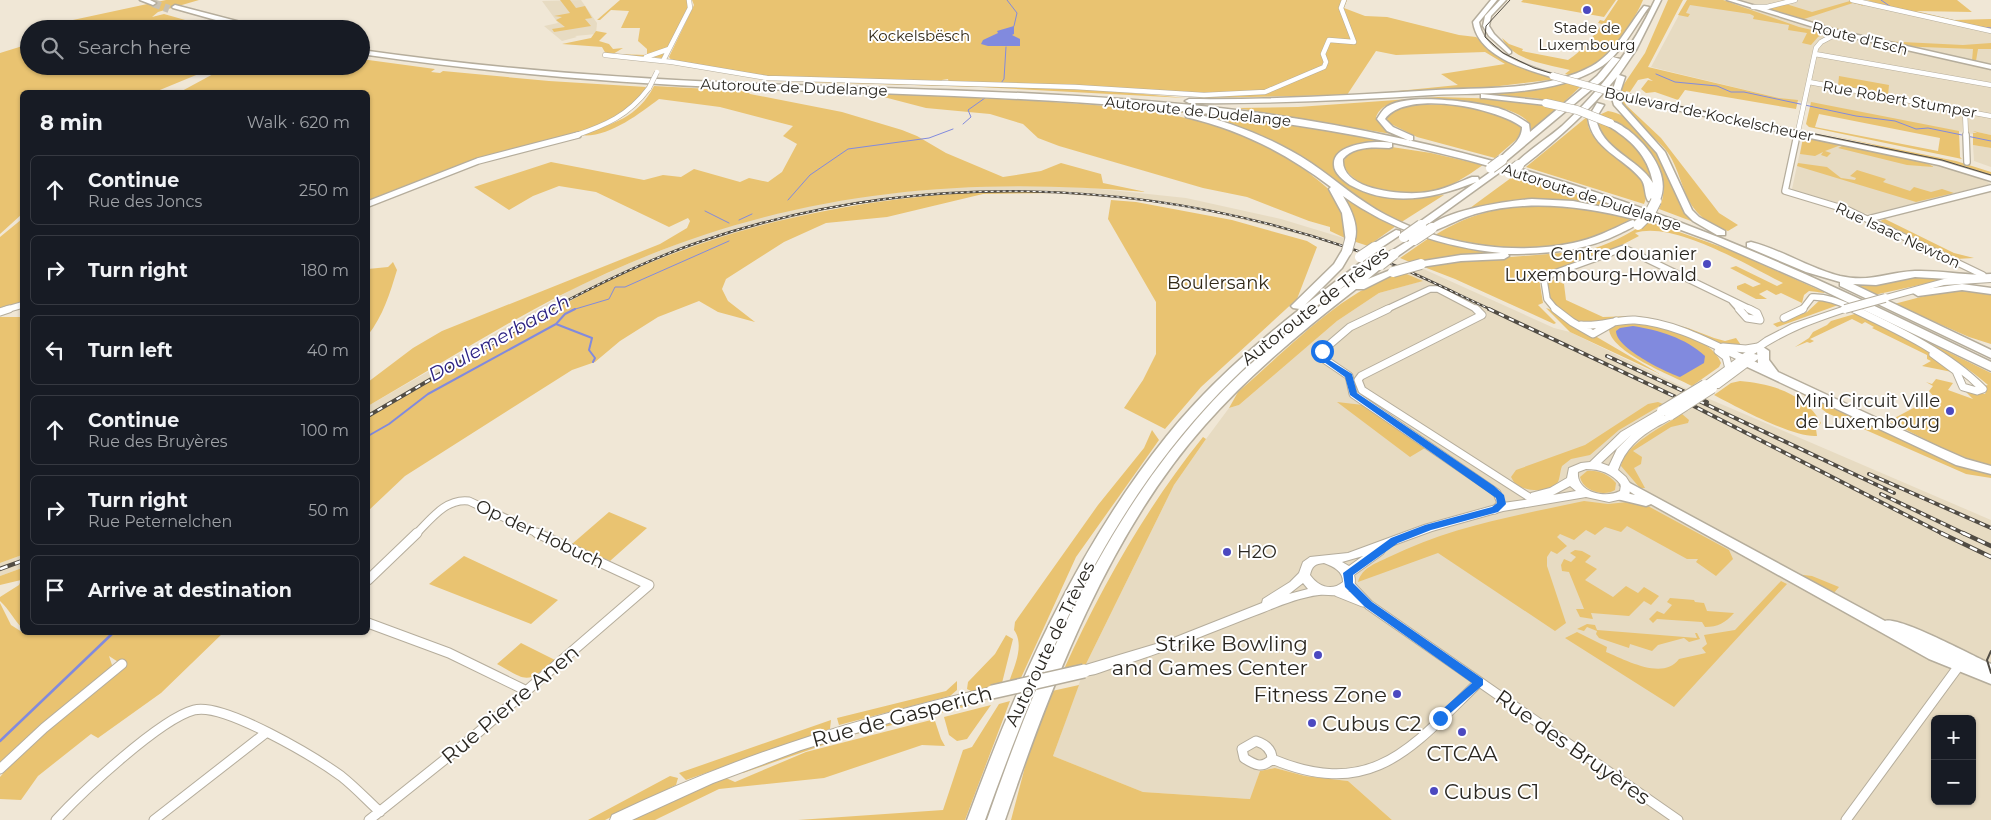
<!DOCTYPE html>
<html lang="en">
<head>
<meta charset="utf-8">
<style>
	:root { --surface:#171b24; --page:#20242c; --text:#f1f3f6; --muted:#9ea1a6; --line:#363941 }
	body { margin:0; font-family:Montserrat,sans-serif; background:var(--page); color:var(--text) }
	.controls { position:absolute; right:15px; bottom:15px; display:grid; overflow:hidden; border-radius:8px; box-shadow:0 1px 4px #0004 }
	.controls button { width:45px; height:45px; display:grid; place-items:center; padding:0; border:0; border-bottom:1px solid var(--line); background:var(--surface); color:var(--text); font:25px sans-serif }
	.stop { position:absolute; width:15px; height:15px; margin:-11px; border:4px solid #1a73e8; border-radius:50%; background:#fff }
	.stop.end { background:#1a73e8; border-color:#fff; box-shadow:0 1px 5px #0008 }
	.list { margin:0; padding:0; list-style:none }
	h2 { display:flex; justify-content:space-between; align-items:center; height:65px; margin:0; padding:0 20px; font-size:21px }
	h2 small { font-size:16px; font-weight:400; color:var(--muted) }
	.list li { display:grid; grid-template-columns:32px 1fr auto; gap:15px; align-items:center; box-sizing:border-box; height:70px; margin:0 10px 10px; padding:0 10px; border:1px solid var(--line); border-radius:8px }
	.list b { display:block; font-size:19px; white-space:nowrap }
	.list p { margin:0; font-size:16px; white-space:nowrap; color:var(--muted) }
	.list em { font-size:16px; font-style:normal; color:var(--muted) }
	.icon { flex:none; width:28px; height:28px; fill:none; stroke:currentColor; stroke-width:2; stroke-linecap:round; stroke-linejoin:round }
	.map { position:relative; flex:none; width:1991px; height:820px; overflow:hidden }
	.search { position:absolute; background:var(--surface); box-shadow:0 1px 4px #0004; left:20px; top:20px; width:350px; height:55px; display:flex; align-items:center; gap:12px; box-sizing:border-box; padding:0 18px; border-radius:28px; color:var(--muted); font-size:19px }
	.panel { position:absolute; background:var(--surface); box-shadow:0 1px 4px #0004; left:20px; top:90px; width:350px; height:545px; border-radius:8px }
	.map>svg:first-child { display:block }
	.built { fill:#e7dbc2; fill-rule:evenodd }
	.green { fill:#e9c371; fill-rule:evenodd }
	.water { fill:#818ade }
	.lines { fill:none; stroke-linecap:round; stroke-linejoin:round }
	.stream-far2 { stroke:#818ade; stroke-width:1 }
	.stream-far1 { stroke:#818ade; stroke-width:2 }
	.stream { stroke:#818ade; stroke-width:2.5 }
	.motorway-tunnel { stroke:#c8c1b2; stroke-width:8; stroke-dasharray:8 4; stroke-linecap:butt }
	.minor-far3-casing { stroke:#b5ad9c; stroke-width:5.5 }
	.minor-far2-casing { stroke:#b5ad9c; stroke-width:8 }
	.minor-far1-casing { stroke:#b5ad9c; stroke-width:9 }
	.minor-casing { stroke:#b5ad9c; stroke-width:11 }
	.secondary-casing { stroke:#b5ad9c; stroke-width:2 }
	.primary-casing { stroke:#b5ad9c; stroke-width:3 }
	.motorway-casing { stroke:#b5ad9c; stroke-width:3 }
	.minor-far3 { stroke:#fff; stroke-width:4.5 }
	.minor-far2 { stroke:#fff; stroke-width:5.5 }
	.minor-far1 { stroke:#fff; stroke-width:7 }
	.minor { stroke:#fff; stroke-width:9 }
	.secondary { fill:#fff; fill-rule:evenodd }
	.primary { fill:#fff; fill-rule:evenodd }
	.motorway { fill:#fff; fill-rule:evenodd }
	.tram-far1 { stroke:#514c44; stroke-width:1 }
	.tram { stroke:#514c44; stroke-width:2 }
	.rail-far2-casing { stroke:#514c44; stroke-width:2.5 }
	.rail-far1-casing { stroke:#514c44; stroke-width:4 }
	.rail-casing { stroke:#514c44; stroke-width:4.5 }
	.rail-far2 { stroke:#fff; stroke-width:1; stroke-dasharray:3; stroke-linecap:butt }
	.rail-far1 { stroke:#fff; stroke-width:2; stroke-dasharray:5.5; stroke-linecap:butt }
	.rail { stroke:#fff; stroke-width:2.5; stroke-dasharray:8; stroke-linecap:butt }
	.minor-bridge-casing { stroke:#b5ad9c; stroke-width:5.5; stroke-linecap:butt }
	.secondary-bridge-far2-casing { stroke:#b5ad9c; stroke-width:10; stroke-linecap:butt }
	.secondary-bridge-far1-casing { stroke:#b5ad9c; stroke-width:12; stroke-linecap:butt }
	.secondary-bridge-casing { stroke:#b5ad9c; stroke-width:16; stroke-linecap:butt }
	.primary-bridge-casing { stroke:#b5ad9c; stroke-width:8; stroke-linecap:butt }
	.motorway-bridge-far1-casing { stroke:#b5ad9c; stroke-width:9; stroke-linecap:butt }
	.motorway-bridge-casing { stroke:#b5ad9c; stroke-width:12; stroke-linecap:butt }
	.minor-bridge { stroke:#fff; stroke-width:4.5 }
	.secondary-bridge-far2 { stroke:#fff; stroke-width:8 }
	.secondary-bridge-far1 { stroke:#fff; stroke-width:10 }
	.secondary-bridge { stroke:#fff; stroke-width:13 }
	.primary-bridge { stroke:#fff; stroke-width:7 }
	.motorway-bridge-far1 { stroke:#fff; stroke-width:8 }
	.motorway-bridge { stroke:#fff; stroke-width:10 }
	.route { fill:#1a73e8 }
	.poi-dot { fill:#4c49c0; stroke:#fff; stroke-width:2 }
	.labels { text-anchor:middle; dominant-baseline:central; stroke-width:4; stroke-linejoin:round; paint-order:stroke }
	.far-poi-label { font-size:15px; fill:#2a2721; stroke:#fff }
	.far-park-label { font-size:15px; fill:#312918; stroke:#fff }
	.far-street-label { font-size:15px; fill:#2a2721; stroke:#fff }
	.poi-label { font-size:18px; fill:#2a2721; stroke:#fff; text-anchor:end }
	.park-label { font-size:18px; fill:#312918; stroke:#fff }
	.street-label { font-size:18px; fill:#2a2721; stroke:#fff }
	.water-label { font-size:19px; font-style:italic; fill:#2b2184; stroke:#fff }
	.near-poi-label { font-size:21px; fill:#2a2721; stroke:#fff; text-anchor:end }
	.near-street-label { font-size:21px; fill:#2a2721; stroke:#fff }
</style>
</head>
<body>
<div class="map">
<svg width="1991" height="820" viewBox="0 0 1991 820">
	<rect width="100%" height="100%" fill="#f0e7d6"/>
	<path class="built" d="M581,0L597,23L596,34L575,36L577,37L562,41L544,26L558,23L542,1Z
		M1687,0H1870L1934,18L1991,28V135L1977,132L1973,134L1779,98L1651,67Z
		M1805,137L1950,167L1975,175L1991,184L1871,214L1863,213L1832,201L1798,193L1792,189L1803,138Z
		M1973,145L1991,148V167L1974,161Z
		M1019,185L1082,187L1186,198L1281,219L1347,239L1344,246L1205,210L1143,199L1079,193L968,192L889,199L825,209L674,253L616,278L549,313L368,418V406L576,287L639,259L698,236L763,216L853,197L950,187Z
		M1419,267L1554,328L1570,332L1687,389L1668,401L1688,411L1707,398L1991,520V820H1392L1348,781L1305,776L1275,768L1260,771L1251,799L1143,792L1053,756L1086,664L1174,485L1206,439L1229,408L1239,405L1337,321L1379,293L1422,281L1402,272ZM1935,719H1972V801H1935Z
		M22,555V568L0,576V563Z"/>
	<path class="green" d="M166,0H199L158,12L152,17L164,14L217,29H75L74,21L31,29Z
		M560,0H570L576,8L585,6L592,18L585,19L591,26L554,32L552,29L565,27L556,20L562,17L554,16L570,13Z
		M620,0H687L688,8L662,58L606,54L602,47L562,44L591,38L596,31L607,33L599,41L609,44L613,49L623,48L613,54L647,55V49L638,41L640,28H621L629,11L611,10L600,20H597Z
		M692,0H1347L1344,8L1365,16L1387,17L1459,35L1476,37L1494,51L1557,79L1491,87L1368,94L1458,85L1441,74L1505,64L1485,52L1396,55L1376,51L1347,95L1204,98L1195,97L1194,93L1076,85L949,83L948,79L942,80L940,83L1100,90L1186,98L979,87L807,82L672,61L669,57L694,5Z
		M1523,0H1616L1604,17L1521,2Z
		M1618,0H1643C1634,23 1594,83 1565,74L1570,70C1547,64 1513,61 1502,38L1509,44L1523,49L1522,51L1568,60C1583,50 1592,38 1602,24L1598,23L1600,20L1604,21Z
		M1668,0H1683L1648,67L1779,98L1798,100L1796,109L1685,90L1678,100L1655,92L1646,93L1641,89L1648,80L1653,81L1648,78L1638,80L1630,92L1626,91L1624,97L1626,105L1661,138L1719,213L1738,225L1728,231C1716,226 1705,222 1696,211C1681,193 1680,167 1665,149C1651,133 1616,112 1620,90L1645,53Z
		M1687,0H1723L1799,27L1825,33L1818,37L1811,45L1802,43L1807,33L1788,30L1789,25L1753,19L1754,16L1750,14L1690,5L1686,13L1690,14L1688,17L1678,15Z
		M1867,0H1957L1972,12L1916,11L1954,20L1991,19V29L1881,5Z
		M1850,1L1865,6L1853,3L1804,19L1882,41L1963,45L1991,43V49H1978L1976,61L1991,65L1972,61L1973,49L1897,46L1816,25L1768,9L1786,4L1812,12Z
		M29,44V66H218L155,92H22V214L0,234V53Z
		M361,59L435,69L431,72L440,73L443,71L549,81L646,87L640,99L611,121L518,152L499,155L368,204V92H180L228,66H361Z
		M1839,76L1889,85L1888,95L1838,86Z
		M1564,81L1581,86L1563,103L1534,98L1457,93Z
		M654,86L747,91L750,94L842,112L902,130L917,136L946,153L1003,177L1041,171L1061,163L1101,174L1103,183L1146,192C954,175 783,193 607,273C524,310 446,361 368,406V382L413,348L442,331L660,244L687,228L690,221L688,218L669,227L596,192L559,186L533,196L509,210L474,187L551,162L644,180L663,175L681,177L694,169L740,182L749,178L768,182L782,172L797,144L783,136L793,126L720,107L659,99C639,114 607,139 580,135C612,124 638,118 654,86Z
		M875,93C930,95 984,98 1038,101C1131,107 1234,113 1309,173C1320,182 1335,192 1340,205C1345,215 1345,228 1347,239L1330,231V227L1309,221L1247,197L1203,188L1059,146L1038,138L1023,124L990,114L926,108L876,95Z
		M1438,97L1504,99L1560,107L1531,132C1535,97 1407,97 1386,106C1381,108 1378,112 1376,117L1382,126L1397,135L1237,108L1298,107Z
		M1811,102L1959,131L1960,157L1962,159L1809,127L1806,124ZM1819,114L1940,138L1938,151L1815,127Z
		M1410,105C1437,104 1508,103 1522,129L1517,139L1495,158L1417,137L1389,123L1386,117L1393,110Z
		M1174,109L1321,129L1393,142L1342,151L1333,162L1339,175L1353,185L1411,198L1444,195L1400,223L1383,215L1296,155L1196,115L1173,111Z
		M1608,111C1648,117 1666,176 1681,206L1685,213L1699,224L1659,209C1678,165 1636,130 1599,115Z
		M1588,116C1581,152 1661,164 1644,204L1526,167Z
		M1598,120C1625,133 1644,150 1653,180C1638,166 1597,141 1598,120Z
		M1973,131L1991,135V148L1973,145V133H1977Z
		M1818,133L1956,161L1991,172V175L1957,164L1882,150L1874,145Z
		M1803,138H1808L1841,145L1825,151L1831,153L1827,157L1821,155L1823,152L1815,156L1800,154Z
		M1844,145L1925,162L1934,167L1907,165L1838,148Z
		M1385,146L1431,153L1483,165C1467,176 1451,187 1432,192C1407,198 1351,191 1343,163C1350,146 1369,148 1385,146Z
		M1798,163L1827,167L1841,178L1855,180L1856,178L1850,176L1857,170L1886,179L1883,182L1910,191L1914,187L1931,192L1942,189L1954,193L1916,202L1797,166Z
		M1515,175L1637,213L1635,215L1569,203L1470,208Z
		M1047,191L1112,196V197L1059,193L983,194L887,217L826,223L784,242L726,279L722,289L728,301L755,322L718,312L699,301L658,317L620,341L595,362L572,370L405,476L368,511V418C414,391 461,364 508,337C544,316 580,294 617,277C753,215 898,190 1047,191Z
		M1343,197L1396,226L1368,246L1353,241L1354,217Z
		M1111,200L1136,202L1232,220L1307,241L1317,247L1297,299L1201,387L1165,429L1124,408L1143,380L1156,354V302L1108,219Z
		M1529,205L1585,208L1632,217C1584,261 1493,250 1435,235C1466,216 1494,208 1529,205Z
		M22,219V303L0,311V237Z
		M1885,219L1954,253L1974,258L1956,259L1880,221Z
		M1648,221L1730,250L1826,293L1809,291L1804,295L1802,303L1781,293L1776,295L1767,290L1759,294L1767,299H1756L1737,289V286L1745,283L1753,287L1761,284L1730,268L1736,266L1777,286L1783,283C1747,265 1672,220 1635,233L1639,236L1614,249L1542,275L1539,278L1543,303L1538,305L1556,323L1554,324L1455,279L1424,267L1460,261L1585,251C1608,245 1628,235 1648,221Z
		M1429,238L1506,252L1462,255L1412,263L1400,258Z
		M393,262L397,270C390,293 383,316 368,335V269L388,267Z
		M1402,272L1423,281L1379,293L1337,321L1239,405L1229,408L1238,392C1286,351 1341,291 1402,272Z
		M1915,276L1951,278L1874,295L1841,280Z
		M1554,280L1564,284L1566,300L1603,317L1635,316L1651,318L1688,328L1714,338L1725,341L1736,338L1741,345L1724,346L1654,321L1584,324C1564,317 1546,304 1548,281Z
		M1951,289L1991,293V344L1969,337L1894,304Z
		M1820,300L1841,304L1777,327L1773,324L1807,312Z
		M1546,308L1549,309L1660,374L1570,332Z
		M1858,313C1890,330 1928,346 1952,372L1922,366L1931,361L1927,359V355L1872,328L1874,327L1865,322L1862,324L1852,319L1810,339L1814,341L1810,343L1807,342L1795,347L1809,338L1813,332L1827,325L1831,321Z
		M1873,315L1991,373V468L1967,461L1889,421L1934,397L1929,391L1933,386L1926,382L1932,384L1936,379L1953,383L1948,390L1973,399L1964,390L1985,394L1987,389L1984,386L1988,385C1954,355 1912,338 1873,315Z
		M0,317H22V555L0,563Z
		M1633,322C1657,326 1712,336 1721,363L1719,367L1692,386C1673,376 1610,352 1609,329L1617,324Z
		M1740,381C1769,383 1807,394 1821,423L1816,429L1817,436C1793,438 1737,407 1714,395L1731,383Z
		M1792,386L1991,473V478L1966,474L1827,413Z
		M1337,402L1363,405L1425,448L1410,457Z
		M1658,402L1663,404L1619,430L1590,455L1571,459L1562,466C1560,471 1560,478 1558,482C1549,494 1525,491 1515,484L1511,477L1516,470L1585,445L1648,404Z
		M1682,414L1689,420L1688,423L1671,427L1633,451L1642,457L1641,464L1634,468L1645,488H1640L1621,466C1623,446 1665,425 1682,414Z
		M1152,430L1159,440L1076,557L1020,680L1009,682C1014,667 1025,645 1014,630L1015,622L1098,505L1144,448Z
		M1203,437L1206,439L1174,485L1086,664L1064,669C1102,586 1146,508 1203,437Z
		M1587,471C1598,470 1608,474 1616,483L1615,490C1604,497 1583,491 1580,477Z
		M1584,501L1608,504L1628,502L1646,505L1729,550L1733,559L1716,576L1696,562L1698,559H1687L1627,526L1621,532L1605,527L1595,535L1586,530L1574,540L1560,534L1557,537L1567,546L1557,554L1551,551L1547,557V566L1566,623L1555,631L1438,553L1358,582C1362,567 1377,563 1389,557C1453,526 1515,516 1584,501Z
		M609,512L647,528L610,561L572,544Z
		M1575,550L1582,551L1591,556L1585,562L1597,569L1585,580L1613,597L1626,586L1638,593L1644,587L1659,596L1651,605L1644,601L1629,616L1591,613L1593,619L1580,617L1576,609H1584L1569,572L1562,571L1561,565L1564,559L1571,562L1576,557L1570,553Z
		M464,556L558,600L531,624L429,584Z
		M22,568V628C14,620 9,609 0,601V597L19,585L21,580L0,585V576Z
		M1795,574L1812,576L1839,587L1833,594Z
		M1781,581L1787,584L1674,707L1565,638L1577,632L1607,647L1606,652C1626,660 1663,681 1679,659L1706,653L1702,648L1707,644L1704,635L1735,630Z
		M1670,598L1694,600L1695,602L1704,603L1707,611L1734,613C1725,623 1718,627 1705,627L1702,622L1657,619L1653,623L1649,619L1657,611L1664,614L1672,605L1667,602Z
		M0,603L11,625L22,632L223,633L161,693L98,738L91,734L38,776L21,800L0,799V777L6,770L50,729L126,667L109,656L113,668L42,725L0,763Z
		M1587,624L1595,625L1597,630L1697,638L1695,633H1697L1700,639L1689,642L1684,638L1658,645L1652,651L1630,644L1629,648L1599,638L1596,634L1597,631L1587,627L1584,631L1577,629Z
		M1006,635L1013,639L1002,683L973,692L967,689L968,682L995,654Z
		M521,643L555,660C526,684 529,682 497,664Z
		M957,681V690L950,696L839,725L837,718L946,691Z
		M1079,685L1053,756L1143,792L1250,799L1260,771L1275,768L1305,776L1348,781L1392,820H1011L1026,763L1052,691Z
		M983,699L984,702L852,735L743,773V771C821,739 902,718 983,699Z
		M1010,701L965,820H798L943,810L963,750L972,747L999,704Z
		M991,705L967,739L957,741L949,735L944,717Z
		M831,720L830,729L686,780L679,773Z
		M931,720L935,721L941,739L945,746L922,745L824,778L719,789L655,820H631L669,800L726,778L735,782L806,752Z
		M670,776L678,778L676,785L605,820H588Z"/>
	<path class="water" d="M1014,26V34L1012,35L1020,39V46H988L981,44L983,40L998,33L997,31Z
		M1633,326C1658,330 1686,338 1705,356L1704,363L1680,377C1665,372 1616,348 1616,331L1620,328Z"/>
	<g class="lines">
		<path class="stream-far2" d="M1007,0L1017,13L1014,26
			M1881,0L1891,7
			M1981,27L1991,28
			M1656,74L1675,82L1717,86L1731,92H1744L1856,116L1895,121L1916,129L1928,128L1991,141
			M1001,83L1004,79L1006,47
			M963,124L971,117L968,110L985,98
			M788,200L810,175L848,149L929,138L953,129
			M705,211L729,223
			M739,220L752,214
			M572,310L609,299L615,287H625L729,241"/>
		<path class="stream-far1" d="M556,324L592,338L589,350L595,358L593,362
			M368,436L389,424L428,394L556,324L565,314L575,309"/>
		<path class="stream" d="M0,741L114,632"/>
		<path class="motorway-tunnel" d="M153,3L169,9"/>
		<g class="minor-far3-casing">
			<path id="minor-far3" d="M1852,0L1991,31
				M1753,7H1767L1795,0
				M1815,54L1991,85
				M605,55L672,62L767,78L1075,87L1204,95L1265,92L1324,67L1326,62L1323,54L1329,40L1354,42L1341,8L1344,0
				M646,57L669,49
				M663,61L690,8L689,0
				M1809,82L1991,116
				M1965,111L1966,136
				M574,136C606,125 628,116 649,88
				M1797,136L1816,48L1821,42L1838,33"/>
		</g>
		<g class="minor-far2-casing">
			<path id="minor-far2" d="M1797,135L1785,191L1848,210L1983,275
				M1966,135L1967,162
				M368,204L478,161L578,135
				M1868,219L1991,188
				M1732,301L1740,310
				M5,310L22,305
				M1385,310L1430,289H1438L1478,310
				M1556,310L1547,299L1544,280L1552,274L1624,248L1752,310
				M1802,310L1812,297C1828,296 1843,304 1857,310"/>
		</g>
		<g class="minor-far1-casing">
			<path id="minor-far1" d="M1388,309L1350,327L1322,351L1321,357L1349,376L1353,394L1497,493L1501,503L1495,510
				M1476,309L1482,315L1361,376L1358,380L1362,390L1529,497
				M1555,309L1572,322L1593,334L1616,321
				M1739,309L1747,318L1760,320L1757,313L1749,309
				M1854,309C1898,330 1949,354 1983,389L1977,391L1963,387L1956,371L1933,354
				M0,312L9,309
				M1784,318L1803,309
				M1581,325C1600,327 1617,319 1635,320C1674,323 1708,342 1742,358
				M1723,347L1746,349L1758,347
				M1718,351L1726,357L1729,369
				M416,534C431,519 446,498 469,501L539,534"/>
		</g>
		<g class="minor-casing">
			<path id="minor" d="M368,580L417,533
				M1349,584L1369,605L1678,820
				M1338,592L1363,602
				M368,623L449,653L527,691
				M1256,741C1265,744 1272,749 1272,759C1262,769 1255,765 1244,758L1242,749Z
				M1272,759C1373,801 1412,747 1479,682
				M0,769L44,728L122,664
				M56,820C82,792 160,719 194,710C224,702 316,758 341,776C355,787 367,800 380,812
				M154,820L267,732
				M369,820L473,737L649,585L537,533
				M1846,820L1961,663"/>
		</g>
		<g class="secondary-casing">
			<path id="secondary" d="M1991,276V282L1944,285L1885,301L1881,298L1882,296L1944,279Z
				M1845,306L1849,309L1848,311C1812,323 1786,332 1754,354L1758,355L1760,357L1758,359L1719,388H1713L1711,386L1712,384L1705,388L1700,385L1765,338L1792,324Z
				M1662,408L1667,411L1661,416L1670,412L1675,415C1671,420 1664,423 1658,426C1639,437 1625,449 1618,470L1626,477L1631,485L1629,496L1622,499L1609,502L1586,497L1503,511L1432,531L1383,549L1385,551L1383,554L1354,575C1356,582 1355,587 1349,591C1338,598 1330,594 1319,595C1301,597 1281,605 1264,612C1213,631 1165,653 1113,668C1103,671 1089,678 1079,675L1078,671L1079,667L1166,641L1262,603L1263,599L1290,582L1299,573L1303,562L1310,557L1348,553L1424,525L1503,503L1531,499L1530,496L1531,493L1550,488L1567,478L1569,468L1581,463L1590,462L1621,432ZM1631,435L1617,449L1609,466L1601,463ZM1586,469C1600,469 1612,473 1621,485L1620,491C1605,499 1576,492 1578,472ZM1570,486L1576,491L1553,495ZM1363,556L1349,566L1342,562ZM1324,563C1334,567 1343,571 1343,582C1331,592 1318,586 1310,575C1312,566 1315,564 1324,563ZM1303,583L1308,589L1289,594Z
				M992,687L997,688L999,692L997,696L895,721L801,750L713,783L632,820H610L612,815C737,755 857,718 992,687Z"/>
		</g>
		<g class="primary-casing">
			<path id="primary" d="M1491,0H1497L1479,22C1484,54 1529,66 1555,75V77H1551C1522,68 1478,56 1473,22Z
				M1500,0H1506L1491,16L1489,26L1494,34L1511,51V53L1509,54L1489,36L1483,26L1485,16Z
				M1727,0H1736L1840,31L1991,65V69L1836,34Z
				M1644,100L1941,161L1991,176V181L1939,165L1647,104L1643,102Z
				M1626,481L1885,621C1899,616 1973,656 1991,664V684L1929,659L1651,504L1646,506L1617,499L1615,496L1617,493L1621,492L1635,495L1620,485Z"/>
		</g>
		<g class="motorway-casing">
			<path id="motorway" d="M140,0H150L156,3L153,5Z
				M1655,0H1661L1636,50L1619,75L1625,77L1619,95L1622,104L1665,152L1692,210L1699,217L1725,231V235H1717L1693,221L1685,213L1657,153L1614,105L1611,95L1617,77C1589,111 1557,140 1522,167L1514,165C1528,150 1547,139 1562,126C1602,89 1632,49 1655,0Z
				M175,5L260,27V29H248L173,8L172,7Z
				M1644,6L1649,7C1634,27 1621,55 1599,68C1552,97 1486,92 1432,95C1351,100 1270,104 1189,103L1185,101L1189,99C1271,100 1354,95 1436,90C1487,87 1546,91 1592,66C1615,53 1628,26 1644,6Z
				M361,50C487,68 612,78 739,83C907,90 1076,90 1244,111C1407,132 1570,177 1723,239C1814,276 1903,319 1991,362V371L1816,287L1711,241L1597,199L1503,170L1424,227H1418V223L1476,182C1435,198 1392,208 1350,185C1344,181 1334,173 1334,165C1332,143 1378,140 1392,143V147L1389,148C1374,147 1353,146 1343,159C1340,191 1406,196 1428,192C1443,190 1457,183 1472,177H1478L1479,180L1496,168C1249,98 993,98 738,88C612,83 486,72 361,54Z
				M1613,57L1620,59L1603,80L1505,162L1498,160C1507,149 1522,142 1522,127C1497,108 1406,89 1385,119L1393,127L1413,136V140L1410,141L1387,131L1377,119C1379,116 1381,112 1384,109C1402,91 1475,102 1498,108C1510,112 1519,117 1529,124L1530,132L1597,76Z
				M1481,94L1546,101L1550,103L1546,105L1484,98H1481Z
				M1597,103L1604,105L1596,118C1601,150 1638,158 1653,183C1648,155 1630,139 1607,125V121C1615,120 1622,126 1628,130C1647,145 1671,174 1660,200L1648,201C1644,194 1646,185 1641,179C1623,157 1592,149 1588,118Z
				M1189,112C1233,123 1273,138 1311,163C1336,180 1359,201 1386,215C1441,244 1511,256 1573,243C1593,239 1611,230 1630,221L1633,220L1638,223C1634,227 1627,230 1621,233C1586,251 1547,254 1508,254L1509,256L1504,259L1461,261L1421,267L1417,266V262L1461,255L1501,253C1443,247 1391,230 1343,196C1351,209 1360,227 1354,242H1346L1342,213L1329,189L1331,187C1286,153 1241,130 1186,117V113Z
				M1532,199L1573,201L1637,214L1639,216L1634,219C1582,206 1527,199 1475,214C1461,218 1449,225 1436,230L1432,231L1427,228C1446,210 1505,201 1532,199Z
				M1396,230L1400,231V235L1379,249H1371V245Z
				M1414,237L1418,238V242L1398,256H1390V252Z
				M1751,242C1782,250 1809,268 1840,276C1871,283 1887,272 1915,271C1941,270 1965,276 1991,274V280L1982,281L1915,277L1876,285L1853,284L1991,350V358L1840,286V282L1806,272L1747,247V243Z
				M1347,248L1352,251L1342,268L1305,305L1365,259L1369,258L1374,261C1362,276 1334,293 1318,305C1283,332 1250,361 1219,393C1104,512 1040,667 985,820H967C1017,684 1075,551 1166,437C1205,388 1252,347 1300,309L1293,308L1291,306L1334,264L1343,249Z
				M1380,262L1385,265L1368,279L1393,269L1398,272L1364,289H1356C1302,331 1250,374 1205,425C1109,533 1051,685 1005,820H987C1036,679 1095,536 1195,421C1228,382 1267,348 1308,316C1321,305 1367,265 1380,262Z
				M1962,284L1991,288V294L1962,290L1918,296L1913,293L1918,290Z
				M1763,347L1769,351V360L1778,372L1941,448L1966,459L1991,466V474L1956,465L1743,365L1741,362L1747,358L1758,363L1757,351Z"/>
		</g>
		<use href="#minor-far3" class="minor-far3"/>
		<use href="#minor-far2" class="minor-far2"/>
		<use href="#minor-far1" class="minor-far1"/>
		<use href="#minor" class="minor"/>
		<use href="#secondary" class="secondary"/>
		<use href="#primary" class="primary"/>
		<use href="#motorway" class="motorway"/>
		<path class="tram-far1" d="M1510,0L1486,26L1485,37L1503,53L1534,68L1616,93L1942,160L1991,175"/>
		<path class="tram" d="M1991,651L1987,660L1991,673"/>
		<g class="rail-far2-casing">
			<path id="rail-far2" d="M549,310C598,284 649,259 702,241C912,170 1143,177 1352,249C1400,265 1446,289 1492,310"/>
		</g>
		<g class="rail-far1-casing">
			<path id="rail-far1" d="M1489,309L1678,398L1943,534
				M1607,356L1707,402
				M1699,401L1894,493
				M368,416L551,309
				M1869,474L1991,528
				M1881,494L1965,534"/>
		</g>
		<g class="rail-casing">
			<path id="rail" d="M1941,533L1991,557
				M1963,533L1991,546
				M0,569L22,561"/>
		</g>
		<use href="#rail-far2" class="rail-far2"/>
		<use href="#rail-far1" class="rail-far1"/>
		<use href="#rail" class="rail"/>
		<g class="minor-bridge-casing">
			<path id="minor-bridge" d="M649,88L657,72"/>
		</g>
		<g class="secondary-bridge-far2-casing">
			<path id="secondary-bridge-far2" d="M1845,309L1885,298"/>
		</g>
		<g class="secondary-bridge-far1-casing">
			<path id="secondary-bridge-far1" d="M1662,411L1705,385
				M1670,415L1712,388"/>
		</g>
		<g class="secondary-bridge-casing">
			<path id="secondary-bridge" d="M992,692L1084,671"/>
		</g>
		<g class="primary-bridge-casing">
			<path id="primary-bridge" d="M1553,76L1647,102"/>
		</g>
		<g class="motorway-bridge-far1-casing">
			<path id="motorway-bridge-far1" d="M1546,103L1577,110L1610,123"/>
		</g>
		<g class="motorway-bridge-casing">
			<path id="motorway-bridge" d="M1491,168L1502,160
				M1509,173L1519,165
				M1638,225L1650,213L1656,201
				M1404,237L1421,225
				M1414,240L1432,228
				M1347,251L1350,240
				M1360,257L1375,247
				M1380,265L1394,254
				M1393,272L1421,264"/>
		</g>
		<use href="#minor-bridge" class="minor-bridge"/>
		<use href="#secondary-bridge-far2" class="secondary-bridge-far2"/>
		<use href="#secondary-bridge-far1" class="secondary-bridge-far1"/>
		<use href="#secondary-bridge" class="secondary-bridge"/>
		<use href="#primary-bridge" class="primary-bridge"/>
		<use href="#motorway-bridge-far1" class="motorway-bridge-far1"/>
		<use href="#motorway-bridge" class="motorway-bridge"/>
	</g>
	<path class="route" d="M1319,349H1325L1326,358L1352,374L1357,393L1494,486L1504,495L1506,504L1498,512L1431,530L1398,543L1353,575V583L1372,602L1483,679V685L1440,722L1434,718L1436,715L1472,683L1365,607L1345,587L1343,573L1391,538L1425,525L1492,507L1497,503L1496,498L1350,395L1345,377L1317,357Z"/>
	<g class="poi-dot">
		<circle cx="1587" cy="10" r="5"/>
		<circle cx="1707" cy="264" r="5"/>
		<circle cx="1950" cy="411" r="5"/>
		<circle cx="1227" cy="552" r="5"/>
		<circle cx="1318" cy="655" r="5"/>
		<circle cx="1397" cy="694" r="5"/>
		<circle cx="1312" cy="723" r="5"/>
		<circle cx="1462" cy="732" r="5"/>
		<circle cx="1434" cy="791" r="5"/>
	</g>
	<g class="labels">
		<g class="far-poi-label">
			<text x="1587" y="27">Stade de<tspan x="1587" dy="17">Luxembourg</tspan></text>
		</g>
		<g class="far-park-label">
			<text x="919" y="35">Kockelsbësch</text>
		</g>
		<g class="far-street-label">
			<text transform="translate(1860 38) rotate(14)">Route d'Esch</text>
			<text transform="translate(794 87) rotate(2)">Autoroute de Dudelange</text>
			<text transform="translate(1900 99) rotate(10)">Rue Robert Stumper</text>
			<text transform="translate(1198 111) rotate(6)">Autoroute de Dudelange</text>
			<text transform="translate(1709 114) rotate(12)">Boulevard de Kockelscheuer</text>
			<text transform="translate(1592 197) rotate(18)">Autoroute de Dudelange</text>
			<text transform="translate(1898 235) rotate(25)">Rue Isaac Newton</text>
		</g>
		<g class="poi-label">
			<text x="1697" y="254">Centre douanier<tspan x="1697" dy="21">Luxembourg-Howald</tspan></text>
			<text x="1940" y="401">Mini Circuit Ville<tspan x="1940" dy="21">de Luxembourg</tspan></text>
			<text x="1237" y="552" text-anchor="start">H2O</text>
		</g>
		<g class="park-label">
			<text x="1218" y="283">Boulersank</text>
		</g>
		<g class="street-label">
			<text transform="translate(1315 306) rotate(-38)">Autoroute de Trèves</text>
			<text transform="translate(540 534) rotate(25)">Op der Hobuch</text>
			<text transform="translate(1050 644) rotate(-64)">Autoroute de Trèves</text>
		</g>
		<g class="water-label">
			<text transform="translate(499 338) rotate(-29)">Doulemerbaach</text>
		</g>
		<g class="near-poi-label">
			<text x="1308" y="643">Strike Bowling<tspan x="1308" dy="24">and Games Center</tspan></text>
			<text x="1387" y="694">Fitness Zone</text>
			<text x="1322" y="723" text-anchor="start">Cubus C2</text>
			<text x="1462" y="753" text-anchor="middle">CTCAA</text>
			<text x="1444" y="791" text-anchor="start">Cubus C1</text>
		</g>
		<g class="near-street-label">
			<text transform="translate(510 704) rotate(-40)">Rue Pierre Anen</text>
			<text transform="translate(902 716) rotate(-15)">Rue de Gasperich</text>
			<text transform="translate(1573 747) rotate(35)">Rue des Bruyères</text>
		</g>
	</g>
</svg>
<div class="controls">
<button>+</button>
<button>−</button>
</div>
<div class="stop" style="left:1322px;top:351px"></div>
<div class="stop end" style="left:1440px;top:718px"></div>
<div class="search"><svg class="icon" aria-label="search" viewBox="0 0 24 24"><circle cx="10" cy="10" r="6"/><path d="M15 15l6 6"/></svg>Search here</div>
<section class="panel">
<h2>8 min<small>Walk · 620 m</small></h2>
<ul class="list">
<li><svg class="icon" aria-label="ahead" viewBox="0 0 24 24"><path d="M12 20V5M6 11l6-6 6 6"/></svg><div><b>Continue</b><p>Rue des Joncs</p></div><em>250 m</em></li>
<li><svg class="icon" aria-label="right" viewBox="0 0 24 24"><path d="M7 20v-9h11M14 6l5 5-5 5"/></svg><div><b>Turn right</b></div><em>180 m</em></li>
<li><svg class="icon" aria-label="left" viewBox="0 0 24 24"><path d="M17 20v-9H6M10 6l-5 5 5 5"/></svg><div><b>Turn left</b></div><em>40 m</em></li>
<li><svg class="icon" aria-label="ahead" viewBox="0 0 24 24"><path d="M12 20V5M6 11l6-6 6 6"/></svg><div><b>Continue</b><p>Rue des Bruyères</p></div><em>100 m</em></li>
<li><svg class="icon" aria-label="right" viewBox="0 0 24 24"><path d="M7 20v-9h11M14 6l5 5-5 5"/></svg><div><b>Turn right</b><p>Rue Peternelchen</p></div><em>50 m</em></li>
<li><svg class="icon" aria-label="arrive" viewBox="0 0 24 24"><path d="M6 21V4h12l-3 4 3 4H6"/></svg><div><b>Arrive at destination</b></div></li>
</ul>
</section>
</div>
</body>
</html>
